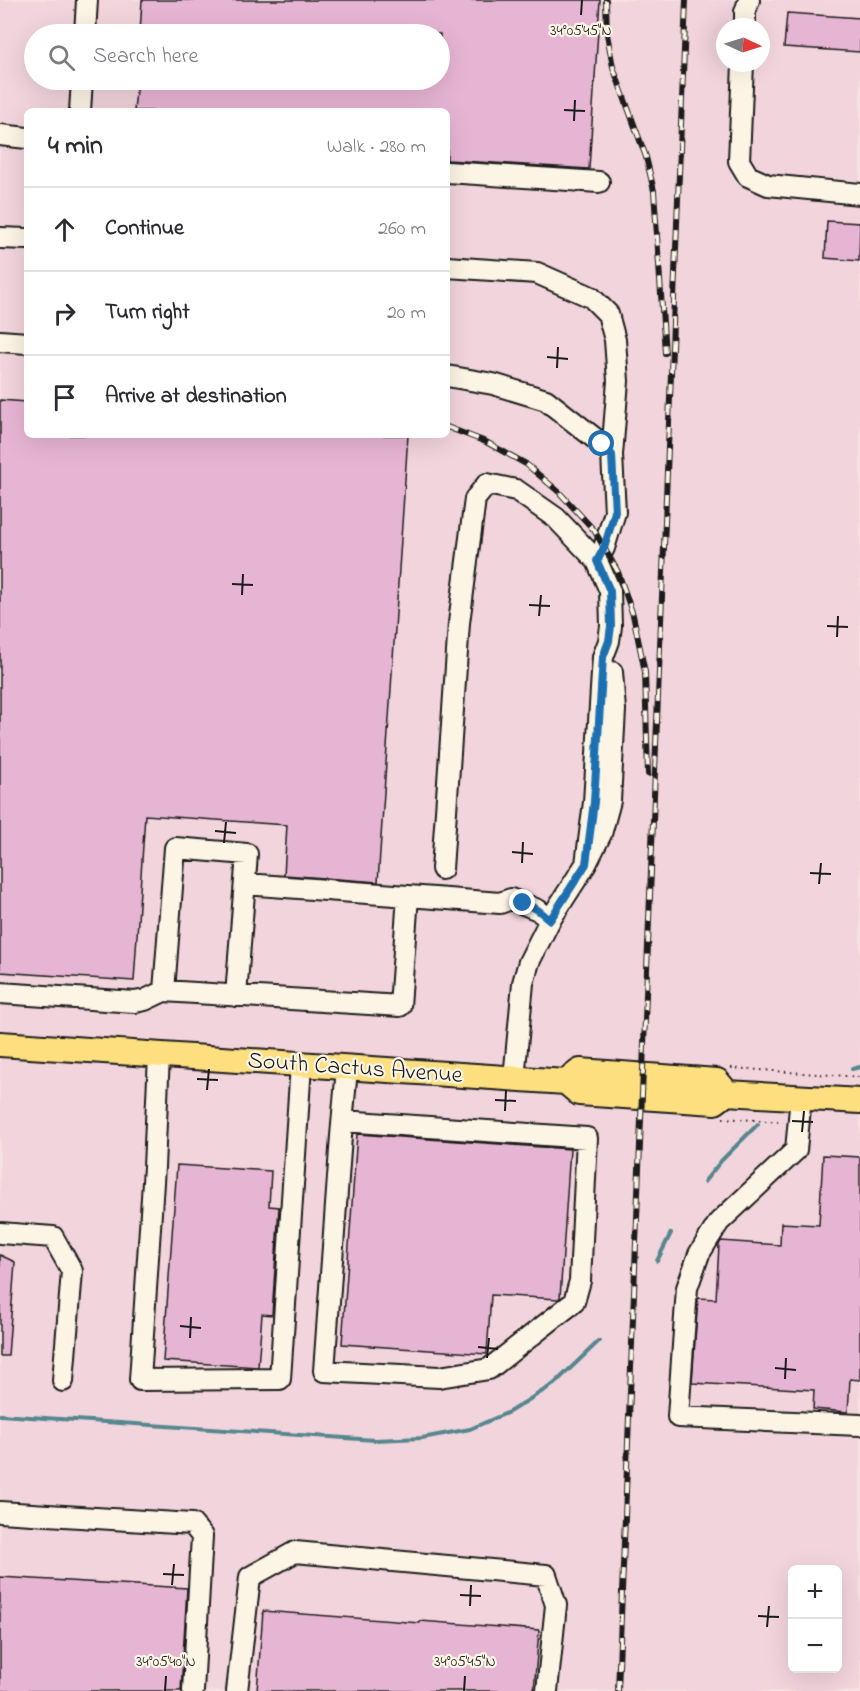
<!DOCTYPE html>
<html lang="en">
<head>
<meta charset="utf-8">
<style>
	:root { --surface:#fff; --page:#f2f2f3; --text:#2b2b33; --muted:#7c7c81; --line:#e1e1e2 }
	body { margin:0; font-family:"Indie Flower",sans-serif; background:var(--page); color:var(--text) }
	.controls { position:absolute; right:18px; bottom:18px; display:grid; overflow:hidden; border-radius:9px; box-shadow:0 6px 24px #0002 }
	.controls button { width:54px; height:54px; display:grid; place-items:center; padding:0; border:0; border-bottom:2px solid var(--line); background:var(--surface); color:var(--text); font:30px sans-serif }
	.compass { position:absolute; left:716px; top:18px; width:54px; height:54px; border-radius:50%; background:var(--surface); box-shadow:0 6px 24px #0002; rotate:94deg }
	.stop { position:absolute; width:18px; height:18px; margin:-14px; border:4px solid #1f6fb2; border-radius:50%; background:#fff }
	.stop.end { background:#1f6fb2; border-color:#fff; box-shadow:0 2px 6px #0008 }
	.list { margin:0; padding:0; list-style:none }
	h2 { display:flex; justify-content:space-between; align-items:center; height:78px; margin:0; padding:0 24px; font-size:26px }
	h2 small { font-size:20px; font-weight:400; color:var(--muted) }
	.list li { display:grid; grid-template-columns:39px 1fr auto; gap:18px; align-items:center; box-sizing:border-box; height:84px; padding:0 24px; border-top:2px solid var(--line) }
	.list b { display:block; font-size:22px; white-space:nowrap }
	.list em { font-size:20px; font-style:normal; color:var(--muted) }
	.icon { flex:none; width:33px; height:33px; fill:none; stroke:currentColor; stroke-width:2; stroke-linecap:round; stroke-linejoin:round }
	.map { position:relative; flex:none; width:860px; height:1691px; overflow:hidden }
	.search { position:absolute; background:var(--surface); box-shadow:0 6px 24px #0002; left:24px; top:24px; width:426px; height:66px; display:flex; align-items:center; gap:15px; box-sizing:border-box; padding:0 21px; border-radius:33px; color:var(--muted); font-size:22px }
	.panel { position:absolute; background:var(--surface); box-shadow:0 6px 24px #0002; left:24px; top:108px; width:426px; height:330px; border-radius:9px }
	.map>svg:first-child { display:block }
	.built { fill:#f2d4dc; fill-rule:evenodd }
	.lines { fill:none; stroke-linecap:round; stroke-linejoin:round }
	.stream { stroke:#57878f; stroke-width:4 }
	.building { fill:#e7b5d4; stroke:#1c1c1c; stroke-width:1.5 }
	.minor-casing { stroke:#1c1c1c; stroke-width:24 }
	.major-casing { stroke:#1c1c1c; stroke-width:28 }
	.path { stroke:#1c1c1c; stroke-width:2; stroke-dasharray:1.5 4.5; stroke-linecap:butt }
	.minor { stroke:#fcf5e5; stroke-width:20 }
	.major { stroke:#fedf80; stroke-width:24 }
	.rail-casing { stroke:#1c1c1c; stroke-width:6 }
	.rail { stroke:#fcf5e5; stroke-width:4; stroke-dasharray:11; stroke-linecap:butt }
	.route { stroke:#1f6fb2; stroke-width:8 }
	.ticks { fill:none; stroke:#1c1c1c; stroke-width:2 }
	.labels { text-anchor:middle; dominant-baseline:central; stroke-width:4.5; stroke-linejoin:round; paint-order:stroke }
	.street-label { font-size:24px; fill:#1c1c1c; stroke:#fcf5e5 }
	.ticks-label { font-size:15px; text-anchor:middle; fill:#1c1c1c; stroke:#fcf5e5; stroke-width:4.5; stroke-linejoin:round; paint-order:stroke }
</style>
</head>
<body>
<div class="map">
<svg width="860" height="1691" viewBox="0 0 860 1691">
	<rect width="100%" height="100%" fill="#f6e2e0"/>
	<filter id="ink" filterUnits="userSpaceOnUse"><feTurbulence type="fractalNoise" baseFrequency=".0167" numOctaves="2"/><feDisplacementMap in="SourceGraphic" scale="12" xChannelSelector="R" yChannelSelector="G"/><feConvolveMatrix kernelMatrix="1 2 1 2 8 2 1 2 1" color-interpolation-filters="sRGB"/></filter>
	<g filter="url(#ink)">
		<path class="built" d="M0,0H860V1691H0ZM725,27H761V63H725ZM34,34H440V80H34ZM27,111H447V435H27ZM792,1570H838V1668H792Z"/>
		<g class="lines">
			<path class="stream" d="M852,1069L860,1067
				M704,1182L721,1161L758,1124
				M657,1261L671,1233
				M0,1415L375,1440L422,1438L470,1429L509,1412L554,1384L599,1341"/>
		</g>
		<path class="building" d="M142,0H600L589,169L447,160V111H134L137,80H440V34H140Z
			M787,13L860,18V52L784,47Z
			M827,221L860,223L859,261L825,258Z
			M0,400L27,402V435H408L378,882L284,875L287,825L145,815L134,981L0,972Z
			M357,1134L570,1149L560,1298L558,1299L491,1295L487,1354L342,1344Z
			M823,1155L860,1157V1380L850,1379L848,1412L813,1409L814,1390L692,1383L698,1298L716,1299L719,1245L721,1241L780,1245L781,1223L819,1225Z
			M177,1165L271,1171L269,1206L279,1207L272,1315L262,1314L258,1367L163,1361Z
			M0,1255L15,1262L8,1356H0Z
			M0,1577L187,1588L181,1691H0Z
			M263,1611L420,1623V1621L539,1630L534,1691H257Z"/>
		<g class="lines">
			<g class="minor-casing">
				<path id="minor" d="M745,27V12L749,0
					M85,34L87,0
					M743,63L739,161L748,176L768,185L860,194
					M80,111L82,80
					M0,135L27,138
					M447,172L599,182
					M0,238L27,239
					M447,267L537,273L591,297L608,314L615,340L618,381L612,455
					M0,341L27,343
					M447,376L493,384L546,400L602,444L612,455L615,512L604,548L597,561
					M442,869L459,623L475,499L487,484L516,490L556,518L597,561L610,591L611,626L609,641L603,657L594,802L586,864
					M245,884L408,896
					M164,991L400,1006L408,896L500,903L511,899L538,910L550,920
					M0,993L135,1002L145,1000L164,991L175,848L247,854L236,996
					M159,1055L154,1167L140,1380L280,1379L301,1065
					M514,1079L523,983L529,962L550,920L586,864L601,834L610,801L615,710L612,672
					M801,1097L796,1150L719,1222L699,1254L687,1288L678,1417L860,1425
					M343,1121L587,1138L580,1281L574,1302L489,1369L439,1377L324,1371L341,1136L347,1068
					M0,1233L53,1237L72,1271L63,1381
					M0,1512L192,1524L202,1536L193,1691
					M237,1691L250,1577L295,1552L546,1575L556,1605L547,1691"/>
			</g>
			<g class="major-casing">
				<path id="major" d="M0,1044L566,1082L579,1093L715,1102L727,1093L860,1101
					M566,1082L580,1071L717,1081L727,1093"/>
			</g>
			<path class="path" d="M731,1068L860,1077
				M723,1118L783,1122"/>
			<use href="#minor" class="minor"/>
			<use href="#major" class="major"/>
			<g class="rail-casing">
				<path id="rail" d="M606,0L607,34L613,67L646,157L654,191L665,353
					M447,427L486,442L526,464L559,492L594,530L618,572L633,615L645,672L648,774
					M618,1691L686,0"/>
			</g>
			<use href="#rail" class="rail"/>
		</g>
	</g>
	<g class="lines" filter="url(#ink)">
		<path class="route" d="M523,903L538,910L550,920L586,864L594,802L603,657L609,641L611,626L610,591L597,561L604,548L615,512L612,455L602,444"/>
	</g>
	<path class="ticks" d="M581,15L582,0M564,110L585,111M574,121L575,100M547,357L568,359M557,368L558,347M232,584L253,585M242,595L243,574M529,605L550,606M539,616L541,595M827,626L848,627M837,637L838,616M215,831L236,833M224,843L226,822M512,852L533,854M522,863L523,842M810,873L831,874M819,884L821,863M197,1079L218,1080M207,1090L209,1069M495,1100L516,1101M505,1111L506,1090M792,1121L813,1122M802,1132L804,1111M180,1326L201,1328M190,1338L191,1317M478,1347L498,1349M487,1358L489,1338M775,1368L796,1370M785,1379L786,1358M163,1574L184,1575M172,1585L174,1564M460,1595L481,1596M470,1606L471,1585M758,1616L779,1617M767,1627L769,1606M165,1691L166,1676M464,1691L465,1676"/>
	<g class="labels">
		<g class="street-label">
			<text transform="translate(355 1069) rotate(4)">South Cactus Avenue</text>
		</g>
	</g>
	<g class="ticks-label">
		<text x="581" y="35">34°05'45"N</text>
		<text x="166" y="1666">34°05'40"N</text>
		<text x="465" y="1666">34°05'45"N</text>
	</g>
</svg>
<div class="controls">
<button>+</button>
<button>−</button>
</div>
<svg class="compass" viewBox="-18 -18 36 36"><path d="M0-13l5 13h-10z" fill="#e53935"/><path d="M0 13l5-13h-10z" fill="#7c7c81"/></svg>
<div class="stop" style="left:602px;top:444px"></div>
<div class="stop end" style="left:523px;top:903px"></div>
<div class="search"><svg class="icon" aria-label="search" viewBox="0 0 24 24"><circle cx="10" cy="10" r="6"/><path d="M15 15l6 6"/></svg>Search here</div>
<section class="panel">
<h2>4 min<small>Walk · 280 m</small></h2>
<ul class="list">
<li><svg class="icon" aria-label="ahead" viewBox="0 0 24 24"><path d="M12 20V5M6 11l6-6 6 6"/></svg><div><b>Continue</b></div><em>260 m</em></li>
<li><svg class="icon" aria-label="right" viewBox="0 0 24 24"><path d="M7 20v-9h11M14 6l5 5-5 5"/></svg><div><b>Turn right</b></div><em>20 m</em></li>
<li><svg class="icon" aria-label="arrive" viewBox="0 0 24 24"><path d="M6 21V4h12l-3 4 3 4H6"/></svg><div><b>Arrive at destination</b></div></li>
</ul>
</section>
</div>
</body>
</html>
